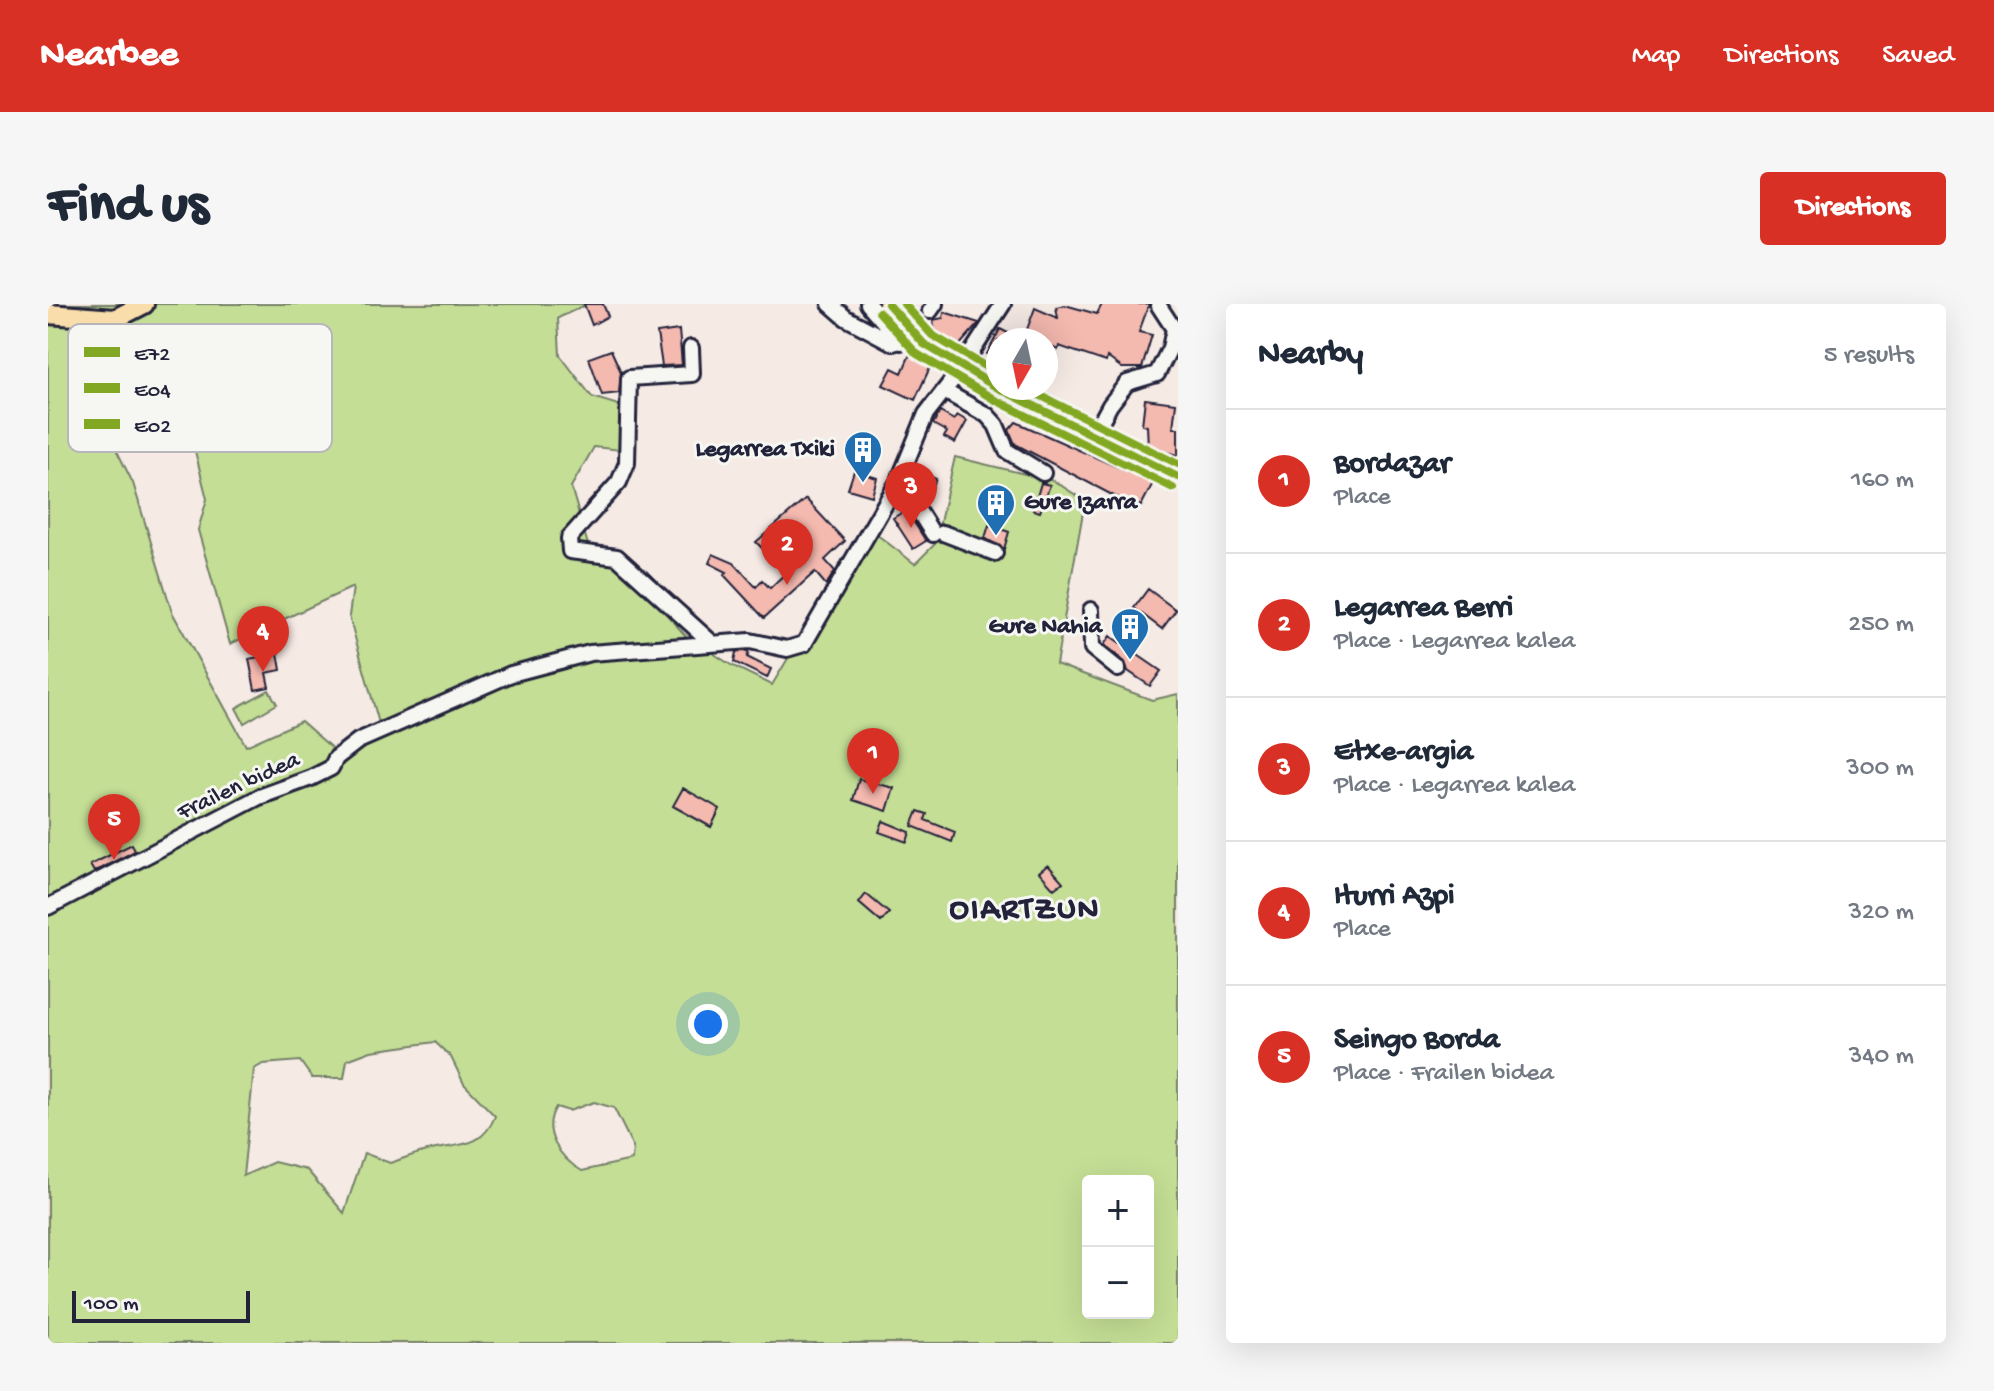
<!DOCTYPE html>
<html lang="en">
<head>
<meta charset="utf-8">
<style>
	:root { --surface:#fff; --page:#f6f6f7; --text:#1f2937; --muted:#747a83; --line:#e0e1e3; --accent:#d93025 }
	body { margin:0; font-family:"Gochi Hand",sans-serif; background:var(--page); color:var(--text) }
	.controls { position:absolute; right:24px; bottom:24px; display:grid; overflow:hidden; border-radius:8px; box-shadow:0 8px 32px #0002 }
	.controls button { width:72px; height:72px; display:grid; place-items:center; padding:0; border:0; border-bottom:2px solid var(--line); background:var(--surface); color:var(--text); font:40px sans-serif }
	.compass { position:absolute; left:938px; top:24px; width:72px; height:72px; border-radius:50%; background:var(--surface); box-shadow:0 8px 32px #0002; rotate:189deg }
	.scale { position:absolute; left:24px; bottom:20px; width:178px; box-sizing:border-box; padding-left:8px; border:4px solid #22223b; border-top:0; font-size:22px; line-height:28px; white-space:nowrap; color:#22223b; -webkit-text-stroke:6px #f6f6f2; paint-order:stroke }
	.you { position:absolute; left:660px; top:720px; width:28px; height:28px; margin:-20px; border:6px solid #fff; border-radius:50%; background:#1a73e8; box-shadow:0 0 0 12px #1a73e833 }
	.badge { display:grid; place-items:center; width:52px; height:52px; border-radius:50%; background:var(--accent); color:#fff; font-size:26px; font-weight:700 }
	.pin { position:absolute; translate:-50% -66px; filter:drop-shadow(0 2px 4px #0008) }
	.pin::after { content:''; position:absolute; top:42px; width:28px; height:24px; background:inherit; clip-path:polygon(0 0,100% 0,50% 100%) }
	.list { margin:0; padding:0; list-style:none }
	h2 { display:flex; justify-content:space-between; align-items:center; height:104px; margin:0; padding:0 32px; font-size:34px }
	h2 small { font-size:26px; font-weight:400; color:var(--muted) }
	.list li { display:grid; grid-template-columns:52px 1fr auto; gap:24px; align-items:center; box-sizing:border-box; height:144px; padding:0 32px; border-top:2px solid var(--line) }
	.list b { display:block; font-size:30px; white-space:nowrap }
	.list p { margin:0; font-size:26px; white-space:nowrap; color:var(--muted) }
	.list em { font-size:26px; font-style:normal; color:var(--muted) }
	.map { position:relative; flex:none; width:1130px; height:1039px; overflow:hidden; border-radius:8px }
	header { display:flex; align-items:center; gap:48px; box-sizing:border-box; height:112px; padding:0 40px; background:var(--accent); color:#fff }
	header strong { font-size:38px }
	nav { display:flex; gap:44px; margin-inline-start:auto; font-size:28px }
	.intro { display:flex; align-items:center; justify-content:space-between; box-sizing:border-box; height:192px; padding:0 48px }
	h1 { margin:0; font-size:56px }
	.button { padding:20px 36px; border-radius:8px; background:var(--accent); color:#fff; font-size:28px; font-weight:700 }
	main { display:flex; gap:48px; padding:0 48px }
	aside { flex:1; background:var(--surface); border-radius:8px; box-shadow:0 8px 32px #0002 }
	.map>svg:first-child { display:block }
	.green { fill:#c4de95; stroke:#738068; stroke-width:2; fill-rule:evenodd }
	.building { fill:#f4b9af; stroke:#22223b; stroke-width:2 }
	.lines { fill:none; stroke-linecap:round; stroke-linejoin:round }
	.minor-casing { stroke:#22223b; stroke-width:20 }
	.major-casing { stroke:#22223b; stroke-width:24 }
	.minor { stroke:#f6f6f2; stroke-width:14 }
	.major { stroke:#f9deab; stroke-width:18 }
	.bus-1-casing { stroke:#f6f6f2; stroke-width:14 }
	.bus-2-casing { stroke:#f6f6f2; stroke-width:14 }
	.bus-3-casing { stroke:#f6f6f2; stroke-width:14 }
	.bus-1 { stroke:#82a823; stroke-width:8 }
	.bus-2 { stroke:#82a823; stroke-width:8 }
	.bus-3 { stroke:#82a823; stroke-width:8 }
	.labels { text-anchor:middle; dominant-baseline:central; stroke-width:6; stroke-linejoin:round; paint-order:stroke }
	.poi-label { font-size:24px; font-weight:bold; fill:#22223b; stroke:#f6f6f2; text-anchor:end }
	.street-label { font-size:24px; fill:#22223b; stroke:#f6f6f2 }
	.district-label { font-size:32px; font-weight:bold; letter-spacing:2px; fill:#22223b; stroke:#f6f6f2 }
	.key { fill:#f6f6f2; stroke:#b6b6bb; stroke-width:2 }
	.key-label { font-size:22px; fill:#22223b }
</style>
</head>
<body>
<header>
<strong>Nearbee</strong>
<nav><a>Map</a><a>Directions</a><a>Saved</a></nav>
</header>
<div class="intro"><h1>Find us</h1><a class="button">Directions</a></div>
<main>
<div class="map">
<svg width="1130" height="1039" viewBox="0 0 1130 1039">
	<rect width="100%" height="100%" fill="#f6eae5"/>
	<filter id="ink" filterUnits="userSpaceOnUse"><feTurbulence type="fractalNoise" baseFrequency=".0125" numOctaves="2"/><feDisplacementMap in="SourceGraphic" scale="16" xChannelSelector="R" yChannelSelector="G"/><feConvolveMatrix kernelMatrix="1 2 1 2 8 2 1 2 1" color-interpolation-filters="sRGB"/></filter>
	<g filter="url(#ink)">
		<path class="green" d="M0,0H539L510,14L512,51L544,93L580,104L582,147L546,143L523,183L543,251L569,255L637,331L683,361L724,381L819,223L867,260L887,240L907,153L1006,177L1037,197L1008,360L1104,396L1130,390V1039H0ZM142,127L159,195L150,226L182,340L305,283L301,312L334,430L294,453L253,417L198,442L124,308L85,179L66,141ZM387,738L403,753L416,780L447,812C434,846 409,839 379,847C366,850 354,855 342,859L316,849L296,909L259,866L226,858L195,872L206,765L215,760L252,757L264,774H296L299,756L323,747ZM546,798L566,804L585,843L584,856L534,867C513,855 492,828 508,803L521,807ZM1040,877H1100V1009H1040Z
			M221,386L229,400L196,419L188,404Z"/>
		<path class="building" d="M536,0H555L560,12L544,21Z
			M1054,0H1101L1091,28L1104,31L1094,64H1074L1059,53L1058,58L1011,42L1010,46L998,41V36H975L987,4L1010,14L1008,3L1017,1L1049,10Z
			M896,8L931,19L910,43L886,32L885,16L895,14Z
			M952,25L974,36H950V55L939,50Z
			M631,26L634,61L614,62L609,29Z
			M563,46L573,68L571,89L554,91L541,54Z
			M862,50L884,59L867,96L835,81L844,64L854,69Z
			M1097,95L1128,99L1125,124H1130V151L1100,143L1099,122L1094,121Z
			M892,108L906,116L909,111L919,117L907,139L896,133L899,128L885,120Z
			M968,118L1105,179L1093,202L1066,192L967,140L961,126Z
			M866,165L888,175L883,187L864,178Z
			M806,167L829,174L824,192L800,185Z
			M993,179L1002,181L992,208L985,206Z
			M758,195L797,237L777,256L787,267L778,281L767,268L716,314L676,271L679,268L661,259L665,250L686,259L708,283L714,276L722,284L743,264L729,249L724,254L708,238Z
			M858,206L878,237L865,245L845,214Z
			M941,221L961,228L956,245L937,234Z
			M1100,285L1128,306L1114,325L1086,304Z
			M1062,332L1113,367L1102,382L1080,367L1077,358L1056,341Z
			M696,347L701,349L699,353L723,365L719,374L686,358L688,348Z
			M230,349L233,366L218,369L221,383L207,386L201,355Z
			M811,475L846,484L839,507L805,496Z
			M635,484L672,505L663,523L625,502Z
			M870,507L879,510L877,516L907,528L904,538L864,522Z
			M835,517L862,528L859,538L831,528Z
			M84,540L87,547L46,568L42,561Z
			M1000,561L1015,578L1006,585L991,568Z
			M818,590L841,609L833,618L811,599Z"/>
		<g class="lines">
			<g class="minor-casing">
				<path id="minor" d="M782,0L798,14L845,39L868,32
					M820,0L853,38
					M882,7L887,0
					M643,44L644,70L581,74L579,159L571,178L521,234L522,247L569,253L664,339
					M920,54L955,0
					M896,87L939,111L948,121L959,147L995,169
					M1045,132L1062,101L1079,79L1109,70L1122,44L1126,25L1111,2
					M851,176L885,230
					M895,229L947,249
					M1043,306L1044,344L1070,365
					M0,603L211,493L263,474L283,464L288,454L310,437L463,370L542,349L702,337L739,345L756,340L851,176L878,110L913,65"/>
			</g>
			<g class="major-casing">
				<path id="major" d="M840,0L876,40L950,84
					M0,10L67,15L96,0
					M950,84L1130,173"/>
			</g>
			<use href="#minor" class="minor"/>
			<use href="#major" class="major"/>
			<g class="bus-1-casing">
				<path id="bus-1" d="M840,0L876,40L950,84
					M950,84L1130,173"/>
			</g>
			<g class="bus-2-casing">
				<path id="bus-2" d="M831,8L869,50L944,94
					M945,95L1125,184"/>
			</g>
			<g class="bus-3-casing">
				<path id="bus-3" d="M856,0L884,31L950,70
					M977,84L1130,160"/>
			</g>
			<use href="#bus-1" class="bus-1"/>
			<use href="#bus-2" class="bus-2"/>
			<use href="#bus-3" class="bus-3"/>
		</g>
	</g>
	<defs>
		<g id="building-pin" transform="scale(2)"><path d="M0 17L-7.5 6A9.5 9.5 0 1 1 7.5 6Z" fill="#1f6fb2" stroke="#f6f6f2"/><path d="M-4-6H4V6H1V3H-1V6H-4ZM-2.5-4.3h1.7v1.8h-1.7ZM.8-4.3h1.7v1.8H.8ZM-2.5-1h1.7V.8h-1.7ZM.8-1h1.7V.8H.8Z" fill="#fff"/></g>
	</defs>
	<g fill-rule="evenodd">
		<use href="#building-pin" x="815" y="146"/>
		<use href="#building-pin" x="948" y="199"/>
		<use href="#building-pin" x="1082" y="323"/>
	</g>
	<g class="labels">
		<g class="poi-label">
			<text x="787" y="146">Legarrea Txiki</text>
			<text x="976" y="199" text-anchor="start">Gure Izarra</text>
			<text x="1054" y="323">Gure Nahia</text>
		</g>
		<g class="street-label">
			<text transform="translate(191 483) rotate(-25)">Frailen bidea</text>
		</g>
		<g class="district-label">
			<text x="977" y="607">OIARTZUN</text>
		</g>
	</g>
	<rect x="20" y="20" width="264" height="128" rx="12" class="key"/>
	<rect x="36" y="43" width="36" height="10" fill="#82a823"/>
	<rect x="36" y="79" width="36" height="10" fill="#82a823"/>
	<rect x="36" y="115" width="36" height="10" fill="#82a823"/>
	<g class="key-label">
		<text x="86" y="56">E72</text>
		<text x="86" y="92">E04</text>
		<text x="86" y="128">E02</text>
	</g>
</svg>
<div class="controls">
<button>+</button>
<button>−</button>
</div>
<svg class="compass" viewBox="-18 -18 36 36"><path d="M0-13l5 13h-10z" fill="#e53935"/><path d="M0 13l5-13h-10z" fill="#747a83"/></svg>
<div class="scale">100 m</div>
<div class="you"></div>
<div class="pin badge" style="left:825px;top:490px">1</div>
<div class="pin badge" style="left:739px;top:281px">2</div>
<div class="pin badge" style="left:863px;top:224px">3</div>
<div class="pin badge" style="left:215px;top:368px">4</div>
<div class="pin badge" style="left:66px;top:556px">5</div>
</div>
<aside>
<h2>Nearby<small>5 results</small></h2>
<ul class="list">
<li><span class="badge">1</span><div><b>Bordazar</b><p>Place</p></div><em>160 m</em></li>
<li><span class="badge">2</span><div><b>Legarrea Berri</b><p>Place · Legarrea kalea</p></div><em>250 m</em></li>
<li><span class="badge">3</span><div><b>Etxe-argia</b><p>Place · Legarrea kalea</p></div><em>300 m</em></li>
<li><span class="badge">4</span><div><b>Iturri Azpi</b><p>Place</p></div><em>320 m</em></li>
<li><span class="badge">5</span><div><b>Seingo Borda</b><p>Place · Frailen bidea</p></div><em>340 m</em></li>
</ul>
</aside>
</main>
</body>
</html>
